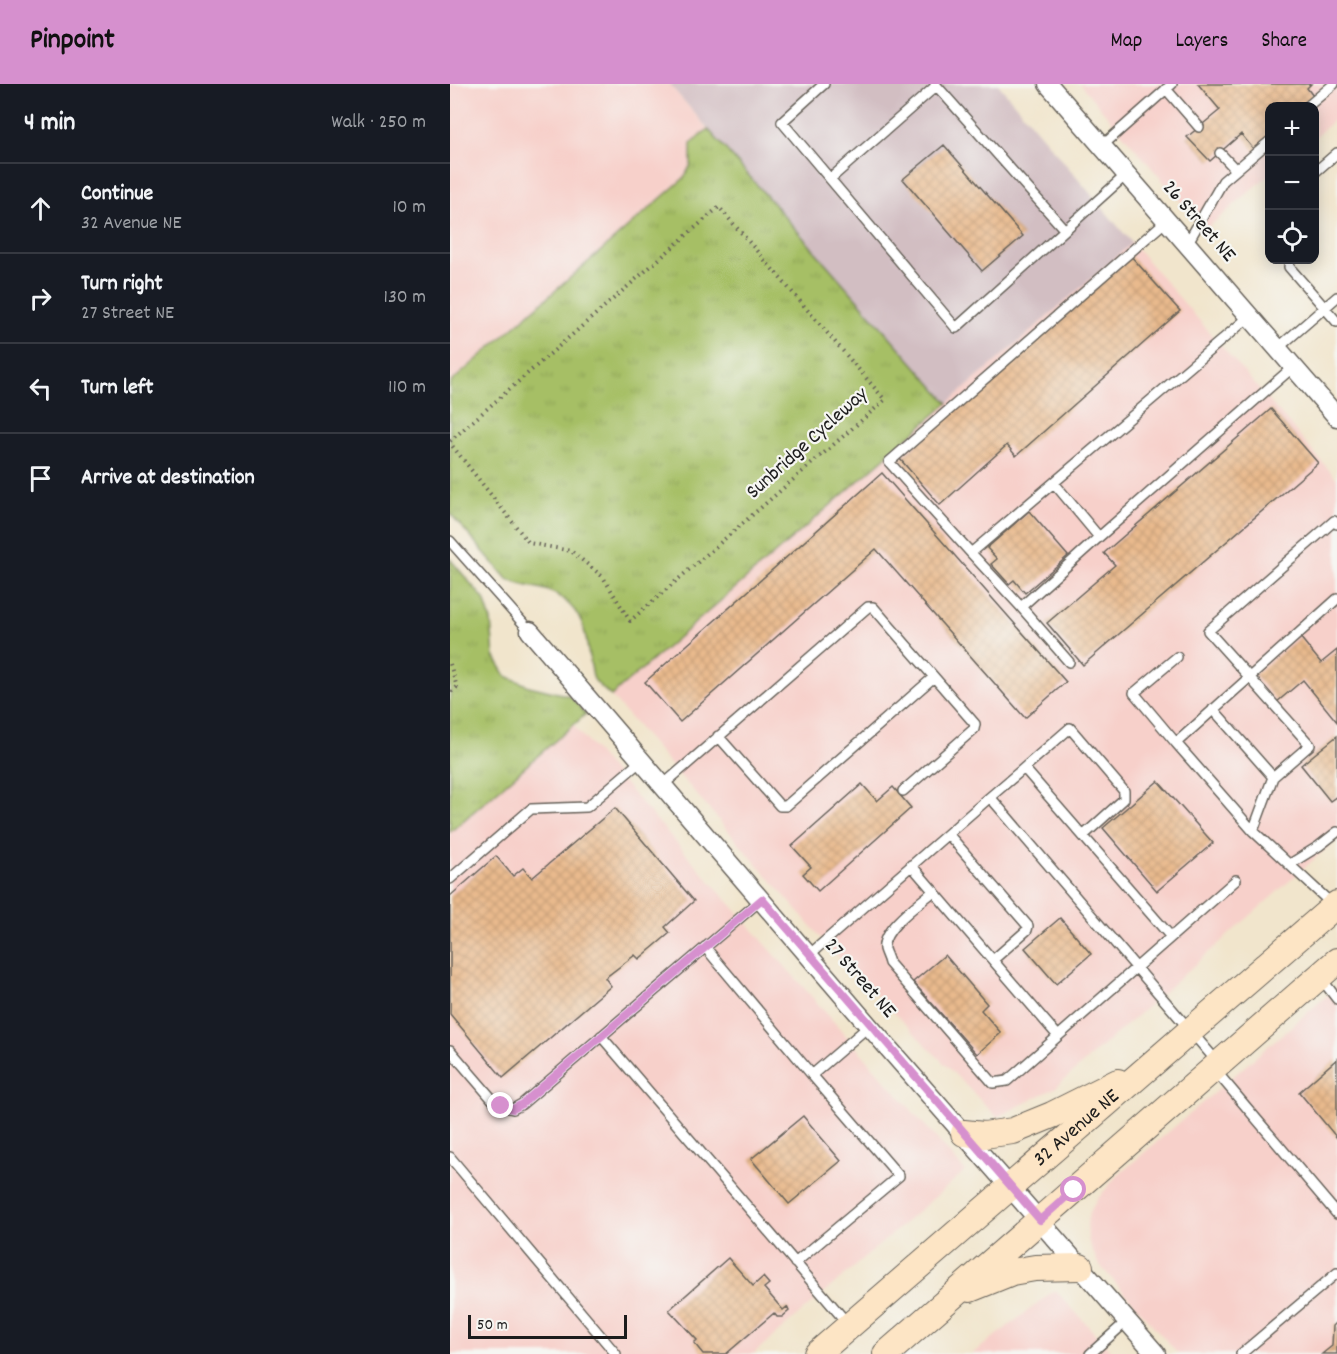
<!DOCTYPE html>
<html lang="en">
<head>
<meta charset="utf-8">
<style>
	:root { --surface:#171b24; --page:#242831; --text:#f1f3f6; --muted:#9ea1a6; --line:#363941; --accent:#d690ce }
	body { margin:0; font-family:Dekko,sans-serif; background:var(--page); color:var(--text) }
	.controls { position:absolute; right:18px; top:18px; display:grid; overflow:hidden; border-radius:12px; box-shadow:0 3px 15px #0003 }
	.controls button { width:54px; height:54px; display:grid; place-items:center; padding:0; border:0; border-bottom:2px solid var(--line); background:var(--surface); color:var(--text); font:30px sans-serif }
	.scale { position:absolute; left:18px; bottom:15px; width:159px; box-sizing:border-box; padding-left:6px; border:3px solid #1c1c1c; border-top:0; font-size:16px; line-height:21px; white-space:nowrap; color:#1c1c1c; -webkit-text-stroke:4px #f6f6f2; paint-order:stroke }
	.stop { position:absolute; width:18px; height:18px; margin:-14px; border:4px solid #d690ce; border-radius:50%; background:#fff }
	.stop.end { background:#d690ce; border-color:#fff; box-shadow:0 2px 6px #0008 }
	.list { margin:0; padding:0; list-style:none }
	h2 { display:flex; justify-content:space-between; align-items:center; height:78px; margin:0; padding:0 24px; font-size:26px }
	h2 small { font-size:20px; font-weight:400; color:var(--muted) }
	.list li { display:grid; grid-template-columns:39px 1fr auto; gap:18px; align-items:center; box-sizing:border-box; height:90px; padding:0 24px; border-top:2px solid var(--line) }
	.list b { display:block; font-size:22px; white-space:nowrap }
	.list p { margin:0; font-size:20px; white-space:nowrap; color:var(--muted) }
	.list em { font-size:20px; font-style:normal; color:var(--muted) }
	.icon { flex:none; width:33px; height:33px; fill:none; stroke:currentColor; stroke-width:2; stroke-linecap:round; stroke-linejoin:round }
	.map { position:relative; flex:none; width:887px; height:1270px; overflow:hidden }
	header { display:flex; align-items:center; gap:36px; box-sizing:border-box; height:84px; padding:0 30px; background:var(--accent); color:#111 }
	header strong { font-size:28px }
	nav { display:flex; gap:33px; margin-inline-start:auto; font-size:21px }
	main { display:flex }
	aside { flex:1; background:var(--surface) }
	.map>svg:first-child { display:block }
	.built { fill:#f7d0ca }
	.industrial { fill:#d2bec2 }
	.grass { fill:url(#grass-tufts); stroke:#616e40; stroke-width:1.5 }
	.building { fill:url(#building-cross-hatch) }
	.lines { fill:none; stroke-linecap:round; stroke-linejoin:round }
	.lane-casing { stroke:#67625a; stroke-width:12 }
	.street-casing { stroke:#67625a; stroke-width:21 }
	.secondary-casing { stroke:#67625a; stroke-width:28 }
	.path { stroke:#67625a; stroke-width:4; stroke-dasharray:1.5 4.5; stroke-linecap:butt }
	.lane { stroke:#fff; stroke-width:9 }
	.street { stroke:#fff; stroke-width:18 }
	.secondary { stroke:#fde5c5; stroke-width:26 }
	.route { stroke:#d690ce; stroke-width:8 }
	.labels { text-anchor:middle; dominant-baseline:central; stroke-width:4.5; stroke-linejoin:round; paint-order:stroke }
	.street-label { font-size:21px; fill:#1c1c1c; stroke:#f6f6f2 }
</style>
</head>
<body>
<header>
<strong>Pinpoint</strong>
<nav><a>Map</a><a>Layers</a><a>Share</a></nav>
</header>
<main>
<aside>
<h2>4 min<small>Walk · 250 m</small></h2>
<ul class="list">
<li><svg class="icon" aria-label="ahead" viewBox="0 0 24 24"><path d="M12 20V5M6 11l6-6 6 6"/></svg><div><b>Continue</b><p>32 Avenue NE</p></div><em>10 m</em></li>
<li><svg class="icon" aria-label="right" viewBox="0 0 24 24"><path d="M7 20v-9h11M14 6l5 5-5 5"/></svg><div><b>Turn right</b><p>27 Street NE</p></div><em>130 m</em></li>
<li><svg class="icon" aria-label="left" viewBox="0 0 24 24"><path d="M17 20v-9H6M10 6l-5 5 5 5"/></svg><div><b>Turn left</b></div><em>110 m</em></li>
<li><svg class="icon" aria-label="arrive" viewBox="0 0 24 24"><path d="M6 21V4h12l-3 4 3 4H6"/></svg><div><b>Arrive at destination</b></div></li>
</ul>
</aside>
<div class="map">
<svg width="887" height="1270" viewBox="0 0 887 1270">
	<defs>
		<pattern id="grass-tufts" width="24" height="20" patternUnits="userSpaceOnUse" patternTransform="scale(1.5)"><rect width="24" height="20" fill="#a6bf65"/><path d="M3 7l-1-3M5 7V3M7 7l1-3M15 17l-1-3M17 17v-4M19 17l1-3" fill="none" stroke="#8ea457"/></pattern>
		<pattern id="building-cross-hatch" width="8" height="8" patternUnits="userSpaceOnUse" patternTransform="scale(1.5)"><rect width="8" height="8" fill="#e9ba8d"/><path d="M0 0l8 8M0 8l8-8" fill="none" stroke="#c79f79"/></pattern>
	</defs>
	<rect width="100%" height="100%" fill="#f6f6f2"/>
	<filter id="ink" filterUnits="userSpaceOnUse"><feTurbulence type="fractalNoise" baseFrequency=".0167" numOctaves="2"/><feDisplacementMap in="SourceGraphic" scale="12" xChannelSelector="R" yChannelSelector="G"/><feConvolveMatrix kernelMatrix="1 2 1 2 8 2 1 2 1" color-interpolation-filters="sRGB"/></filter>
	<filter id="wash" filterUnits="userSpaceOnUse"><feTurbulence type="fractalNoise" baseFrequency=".008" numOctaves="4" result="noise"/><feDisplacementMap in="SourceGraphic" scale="24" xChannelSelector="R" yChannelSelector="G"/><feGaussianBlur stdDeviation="1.35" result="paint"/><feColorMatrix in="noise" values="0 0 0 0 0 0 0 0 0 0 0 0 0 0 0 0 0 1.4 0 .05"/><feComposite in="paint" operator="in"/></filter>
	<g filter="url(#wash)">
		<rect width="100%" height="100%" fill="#f1e5cc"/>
		<path class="built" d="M0,0H219L258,45L241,60V80L234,94L0,299Z
			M630,0H887V33L865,53L864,22H820L819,91L755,146Z
			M682,159L887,395V755L605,1004L547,1033L379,863L161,612Z
			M123,641L515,1087L303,1270H0V748Z
			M887,903V1270H728L648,1179L638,1156L637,1140L640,1128L646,1117L665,1094Z
			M605,1206L664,1270H522Z"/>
		<path class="industrial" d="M219,0H548L682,159L498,319Z"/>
		<path class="grass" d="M258,45L498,319L161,612C156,607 147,601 144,595C142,592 142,586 141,582C134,553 139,536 113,515C96,501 75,505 57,495L0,429V299L234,94L241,80V60Z
			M0,475L34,515L41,537L44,572L56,592L79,602L120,612L136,630L0,748Z"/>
		<g id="blocks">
			<path class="building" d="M748,0H861L857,4L863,12L851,22H820V54L805,67L791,50L760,77L737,53L770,26Z
				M494,61L573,152L532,187L453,95Z
				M680,171L730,227L566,372L557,361L490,421L450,375Z
				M821,325L868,379L633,581L597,539L665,481L654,469Z
				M432,389L616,598L575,634L426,465L230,638L195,598Z
				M579,427L618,472L575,509L564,496L559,500L541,480L547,475L537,464Z
				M850,553L871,579L887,566V638L853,596L827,618L804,591Z
				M887,652V712L880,717L851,681Z
				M708,697L763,759L707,807L653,744Z
				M412,700L427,717L443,703L461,724L368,807L353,790L361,783L342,762Z
				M165,724L244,817L215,843L220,849L189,875L185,871L155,894L161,902L53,994L0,930V812L46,772L63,792L73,784L82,794Z
				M610,834L641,870L606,900L575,864Z
				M495,871L537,920L531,926L551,949L527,970L463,898Z
				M887,975V1054L849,1008Z
				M353,1032L391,1077L339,1120L301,1075Z
				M278,1174L303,1202L313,1193L319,1200L314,1204L333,1226L337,1223L339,1227L332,1233H327L324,1229L276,1270H253L244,1259L247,1256L219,1226Z
				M887,1238V1270H872L882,1262L883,1242Z"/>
		</g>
	</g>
	<g filter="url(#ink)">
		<use href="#blocks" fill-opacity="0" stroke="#67625a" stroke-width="1.5"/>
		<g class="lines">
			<g class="lane-casing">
				<path id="lane" d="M374,0L332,38L506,244L677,90
					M485,0L614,145
					M716,5L749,43
					M858,22L884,0
					M652,62L722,0
					M770,69L786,86
					M864,89L887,69
					M380,95L486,2
					M716,137L439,378L521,469L800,232
					M737,160L773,97L820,57
					M840,176L839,183L887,238
					M828,264L887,213
					M604,399L649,453
					M0,457L80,547
					M521,469L571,523
					M619,578L571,523L649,453L843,283
					M763,625L823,693L803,747
					M268,652L330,722H336L484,593
					M726,659L684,609L727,573
					M574,684L620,644L674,707V715L633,752
					M823,693L860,661L758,547L884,437L887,440
					M213,701L418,523H423L525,640L524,645L453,707
					M540,713L574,684L721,853
					M498,750L578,842L577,846L543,876
					M840,780L869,762L887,748
					M461,781L608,952
					M0,795L81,725L137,723L192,676
					M484,807C470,819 431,845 434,865C435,869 438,874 439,879L543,999L557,997L786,796
					M883,821L803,747L726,659L887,515
					M255,863L362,991L419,942
					M359,871L540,713L769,980L770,992L887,1130
					M870,893L887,915
					M151,952L398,1240
					M0,966L43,1016L51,1022L63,1025L72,1020L312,815
					M0,1073L166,1270
					M345,1179L449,1092L362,991
					M640,1270L677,1237
					M791,1270L887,1189"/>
			</g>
			<g class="street-casing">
				<path id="street" d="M598,0L887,333
					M80,547L419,942L706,1270"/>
			</g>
			<g class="secondary-casing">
				<g id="secondary">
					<path d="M514,1049L534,1051L563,1047L602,1031L668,998"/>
					<path d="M520,1205L562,1188L585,1184L630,1183"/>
					<path id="s1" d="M367,1270L887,820"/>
					<path d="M436,1270L887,877"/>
				</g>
			</g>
			<path class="path" d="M0,357L269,123L435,316L180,537L153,493L121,467L79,459L0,359
				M0,580L7,603L0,609"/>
			<use href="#lane" class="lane"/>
			<use href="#street" class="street"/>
			<use href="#secondary" class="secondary"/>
		</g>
	</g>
	<g class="lines" filter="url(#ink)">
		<path class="route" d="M51,1022L63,1025L72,1020L312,815L590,1136L624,1106"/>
	</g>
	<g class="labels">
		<g class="street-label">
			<text transform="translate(748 138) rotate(49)">26 Street NE</text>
			<text transform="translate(358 360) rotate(-42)">Sunbridge Cycleway</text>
			<text transform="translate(409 895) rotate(49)">27 Street NE</text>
			<text stroke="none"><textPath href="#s1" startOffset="344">32 Avenue NE</textPath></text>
		</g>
	</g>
</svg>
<div class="controls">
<button>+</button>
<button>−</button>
<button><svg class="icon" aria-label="locate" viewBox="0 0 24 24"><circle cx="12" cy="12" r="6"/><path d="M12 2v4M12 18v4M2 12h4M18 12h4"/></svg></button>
</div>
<div class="scale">50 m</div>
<div class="stop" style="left:624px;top:1106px"></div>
<div class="stop end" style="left:51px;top:1022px"></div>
</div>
</main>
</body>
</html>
